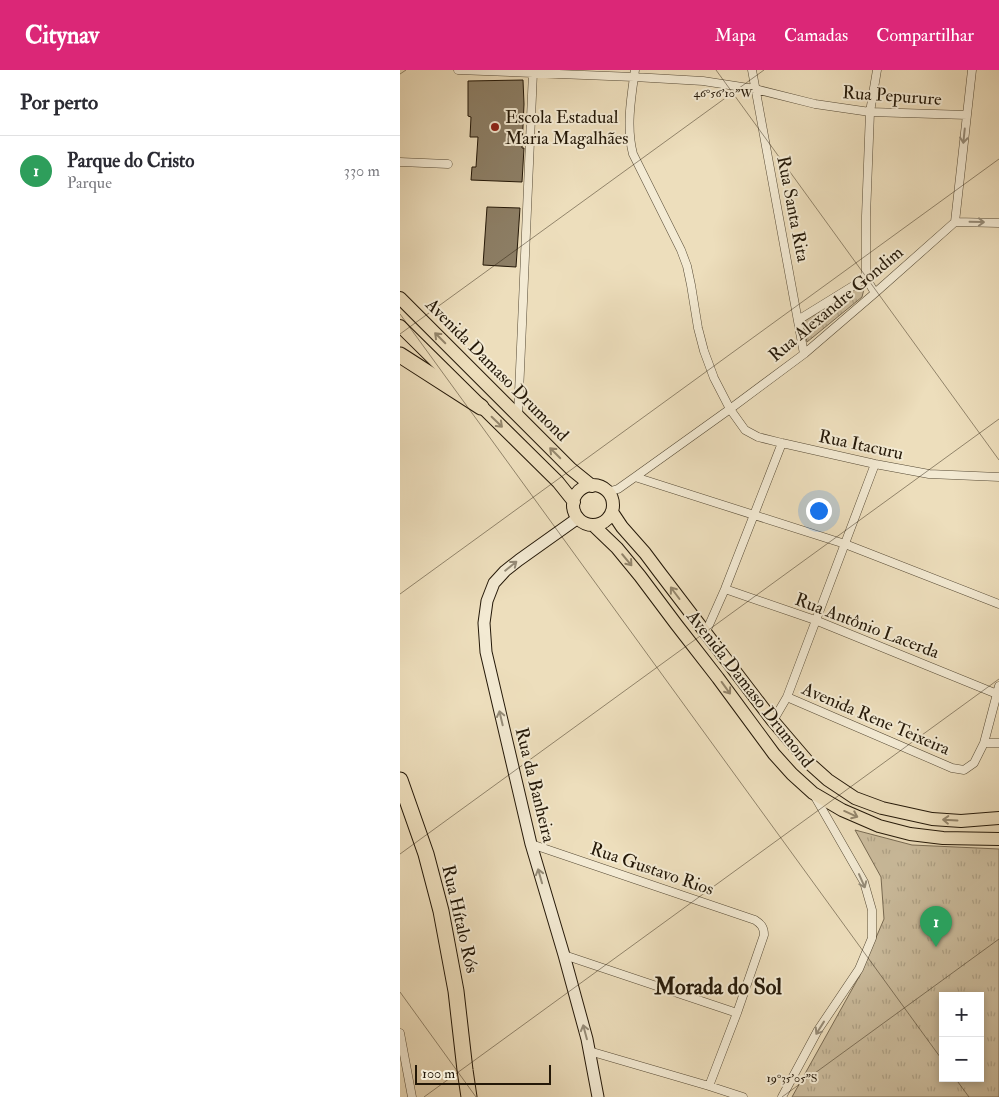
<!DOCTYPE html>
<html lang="pt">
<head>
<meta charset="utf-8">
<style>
	:root { --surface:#fff; --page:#f2f2f3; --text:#2b2b33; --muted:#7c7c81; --line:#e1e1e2; --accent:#db2777 }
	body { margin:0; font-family:"IM FELL Double Pica",serif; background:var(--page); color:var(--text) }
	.controls { position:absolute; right:15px; bottom:15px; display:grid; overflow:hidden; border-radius:0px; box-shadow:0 2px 8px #0003 }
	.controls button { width:45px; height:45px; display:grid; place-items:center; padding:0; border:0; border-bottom:1px solid var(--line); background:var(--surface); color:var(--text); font:25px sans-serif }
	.scale { position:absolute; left:15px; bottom:12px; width:136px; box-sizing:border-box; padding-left:5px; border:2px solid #241808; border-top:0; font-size:14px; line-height:18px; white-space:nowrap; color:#241808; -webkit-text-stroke:4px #f3ead3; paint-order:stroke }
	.you { position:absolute; left:418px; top:440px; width:18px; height:18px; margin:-12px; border:4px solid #fff; border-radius:50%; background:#1a73e8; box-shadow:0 0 0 8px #1a73e833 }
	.badge { display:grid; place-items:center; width:32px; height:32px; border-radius:50%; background:var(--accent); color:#fff; font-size:16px; font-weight:700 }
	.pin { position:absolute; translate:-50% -41px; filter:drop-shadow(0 1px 2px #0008) }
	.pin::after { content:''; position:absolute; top:26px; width:18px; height:15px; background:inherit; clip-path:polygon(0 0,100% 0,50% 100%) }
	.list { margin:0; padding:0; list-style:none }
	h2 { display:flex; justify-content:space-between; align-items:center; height:65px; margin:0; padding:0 20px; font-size:21px }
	h2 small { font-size:16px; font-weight:400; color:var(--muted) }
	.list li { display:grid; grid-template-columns:32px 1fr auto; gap:15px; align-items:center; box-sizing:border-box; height:70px; padding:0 20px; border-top:1px solid var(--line) }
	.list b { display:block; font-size:19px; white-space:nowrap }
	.list p { margin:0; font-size:16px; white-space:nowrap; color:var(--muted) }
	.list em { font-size:16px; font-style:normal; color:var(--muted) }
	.map { position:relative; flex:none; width:599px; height:1027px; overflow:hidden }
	header { display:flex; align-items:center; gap:30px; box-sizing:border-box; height:70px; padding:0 25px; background:var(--accent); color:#fff }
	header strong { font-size:24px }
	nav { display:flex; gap:28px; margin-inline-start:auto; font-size:18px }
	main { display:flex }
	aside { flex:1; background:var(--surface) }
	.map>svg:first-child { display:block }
	.park { fill:url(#park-tufts); stroke:#786a52; fill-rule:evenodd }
	.building { fill:#8d7f66; stroke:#241808 }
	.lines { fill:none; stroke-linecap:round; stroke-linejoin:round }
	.street-casing { stroke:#564a35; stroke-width:9 }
	.secondary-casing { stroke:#241808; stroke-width:13 }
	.primary-casing { stroke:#241808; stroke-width:14 }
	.highway-casing { stroke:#241808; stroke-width:17 }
	.street { stroke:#f3ead3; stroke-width:8 }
	.secondary { stroke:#f3ead3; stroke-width:11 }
	.primary { stroke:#eddebc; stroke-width:12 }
	.highway { stroke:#eddebc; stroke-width:15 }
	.oneway { stroke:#968c78 }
	.oneway2 { stroke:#93856b }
	.ticks { fill:none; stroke:#241808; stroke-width:1; stroke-opacity:0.45 }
	.poi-dot { fill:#8f2418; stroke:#f3ead3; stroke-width:2 }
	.labels { text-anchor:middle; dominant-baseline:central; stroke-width:4; stroke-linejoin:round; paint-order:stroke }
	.street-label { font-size:18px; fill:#241808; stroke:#f3ead3 }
	.poi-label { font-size:18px; fill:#241808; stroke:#f3ead3; text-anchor:start }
	.district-label { font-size:22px; font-weight:bold; fill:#241808; stroke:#f3ead3 }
	.ticks-label { font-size:12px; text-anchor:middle; fill:#241808; stroke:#f3ead3; stroke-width:4; stroke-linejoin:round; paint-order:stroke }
</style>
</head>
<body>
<header>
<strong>Citynav</strong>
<nav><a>Mapa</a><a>Camadas</a><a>Compartilhar</a></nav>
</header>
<main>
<aside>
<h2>Por perto<small></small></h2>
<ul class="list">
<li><span class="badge" style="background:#2e9e5b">1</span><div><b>Parque do Cristo</b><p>Parque</p></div><em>330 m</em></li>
</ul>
</aside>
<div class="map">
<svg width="599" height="1027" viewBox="0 0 599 1027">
	<defs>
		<pattern id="park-tufts" width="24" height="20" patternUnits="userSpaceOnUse" patternTransform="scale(1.25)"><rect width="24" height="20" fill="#cbbc9d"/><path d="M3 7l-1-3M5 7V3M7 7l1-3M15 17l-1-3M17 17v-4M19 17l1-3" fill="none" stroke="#aea186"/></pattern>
	</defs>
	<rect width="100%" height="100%" fill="#eddebc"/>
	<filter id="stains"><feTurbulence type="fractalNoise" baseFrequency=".004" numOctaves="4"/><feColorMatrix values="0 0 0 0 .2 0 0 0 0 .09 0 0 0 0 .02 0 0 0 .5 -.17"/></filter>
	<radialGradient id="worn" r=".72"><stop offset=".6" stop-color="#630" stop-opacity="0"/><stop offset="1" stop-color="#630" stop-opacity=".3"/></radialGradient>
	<path class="park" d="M465,215L462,227L407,272L403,252L459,217Z
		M455,760L512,775L599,779V1027H392L460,905L484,849L481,807ZM543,926H580V1008H543Z"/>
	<path class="building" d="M123,10L124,34L122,78H124L122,112L71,110L72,97H76L78,67H70L71,47L68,46V11Z
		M87,137L120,138L116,197L83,195Z"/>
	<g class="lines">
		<g class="street-casing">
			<path id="street" d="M58,0L234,7L303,11L355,19L415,34L470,42L567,45
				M235,0C231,28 226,57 233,84L281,180L287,196L291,215L298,258L304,281L314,308L330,339L345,360L358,367L382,373L475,394L529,404L599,407
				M352,0L404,284
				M0,92L48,94
				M555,152L599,153
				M475,223L466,208V146L470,42L477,0
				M398,250L466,208
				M118,346L133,2
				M235,407L445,474L599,534
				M207,422L218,419L235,407L330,339L404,284L475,223L555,152L572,0
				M325,519L415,550L597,624
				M305,564L325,519L382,373
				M387,627L552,698L564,700L574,693L584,673L599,616
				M373,651L387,627L475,394
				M584,673H599
				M131,774L355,850C361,854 364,857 364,865L337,943L309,1016
				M164,885L337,943
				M0,963L12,1027
				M189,981L309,1016L343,1027
				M382,1027L418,960L459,899L472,868V840L464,812L414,725"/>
		</g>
		<g class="secondary-casing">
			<path id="secondary" d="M178,448L119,490L105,501L94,513L87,531L84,553L86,582L131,774L164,885L187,969L198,1027"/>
		</g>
		<g class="primary-casing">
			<path id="primary" d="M0,228L171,399L192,416
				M0,256L158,412L174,432
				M173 435a20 20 0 1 1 40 0a20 20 0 1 1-40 0Z
				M212,442L222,457L245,483L260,503L373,651L409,693L428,710L455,728L482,738L532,749L561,751L599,748
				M193,455L217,478L240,506L276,554L318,608L374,684L392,704L413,723L442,740L479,756L510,764L543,768L599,769"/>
		</g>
		<g class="highway-casing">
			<path id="highway" d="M0,285L81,337
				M0,710L26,784L41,841L56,921L65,1000L69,1027"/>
		</g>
		<use href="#street" class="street"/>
		<use href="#secondary" class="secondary"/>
		<use href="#primary" class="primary"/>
		<use href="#highway" class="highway"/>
	</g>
	<defs><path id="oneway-shaft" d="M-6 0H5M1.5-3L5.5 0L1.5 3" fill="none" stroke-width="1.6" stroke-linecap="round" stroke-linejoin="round" transform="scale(1.25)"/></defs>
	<g class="oneway">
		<use href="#oneway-shaft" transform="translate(564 66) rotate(96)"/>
		<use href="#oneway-shaft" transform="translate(577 152) rotate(1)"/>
		<use href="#oneway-shaft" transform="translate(111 496) rotate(-39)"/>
		<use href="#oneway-shaft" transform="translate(101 648) rotate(-103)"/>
		<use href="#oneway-shaft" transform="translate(140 806) rotate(-106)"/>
		<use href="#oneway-shaft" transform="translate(462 811) rotate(66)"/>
		<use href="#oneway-shaft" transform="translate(420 958) rotate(122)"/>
		<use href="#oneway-shaft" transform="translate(185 962) rotate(-105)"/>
	</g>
	<g class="oneway2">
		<use href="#oneway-shaft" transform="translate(40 268) rotate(-135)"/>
		<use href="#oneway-shaft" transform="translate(97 352) rotate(44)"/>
		<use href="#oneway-shaft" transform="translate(155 383) rotate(-135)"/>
		<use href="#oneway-shaft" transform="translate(227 490) rotate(50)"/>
		<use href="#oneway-shaft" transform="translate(275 523) rotate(-127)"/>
		<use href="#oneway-shaft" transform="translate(326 618) rotate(54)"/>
		<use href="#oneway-shaft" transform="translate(451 744) rotate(24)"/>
		<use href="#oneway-shaft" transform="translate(550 750) rotate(-177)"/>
	</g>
	<path class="ticks" d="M316,0L599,390M0,4L6,0M0,244L543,991M0,264L364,0M0,524L599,89M0,784L599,349M0,922L76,1027M555,1008L569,1027M24,1027L599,609M382,1027L599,869"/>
	<circle class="poi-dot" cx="95" cy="57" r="5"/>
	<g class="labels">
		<g class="street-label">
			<text transform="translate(492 26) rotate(4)">Rua Pepurure</text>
			<text transform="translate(393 139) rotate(79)">Rua Santa Rita</text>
			<text transform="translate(436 234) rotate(-40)">Rua Alexandre Gondim</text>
			<text transform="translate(97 300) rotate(45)">Avenida Damaso Drumond</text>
			<text transform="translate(461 375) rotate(12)">Rua Itacuru</text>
			<text transform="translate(467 556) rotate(21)">Rua Antônio Lacerda</text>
			<text transform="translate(350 619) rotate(52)">Avenida Damaso Drumond</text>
			<text transform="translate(476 649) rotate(23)">Avenida Rene Teixeira</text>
			<text transform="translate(135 715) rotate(76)">Rua da Banheira</text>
			<text transform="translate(252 799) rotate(19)">Rua Gustavo Rios</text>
			<text transform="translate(60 849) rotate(77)">Rua Hítalo Rós</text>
		</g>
		<g class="poi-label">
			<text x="105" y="47">Escola Estadual<tspan x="105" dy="21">Maria Magalhães</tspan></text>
		</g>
		<g class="district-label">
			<text x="318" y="917">Morada do Sol</text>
		</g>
	</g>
	<g class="ticks-label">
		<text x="323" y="27">46°56'10"W</text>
		<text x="392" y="1012">19°35'05"S</text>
	</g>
	<rect width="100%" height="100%" filter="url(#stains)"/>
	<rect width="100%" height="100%" fill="url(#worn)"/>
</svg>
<div class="controls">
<button>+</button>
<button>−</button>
</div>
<div class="scale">100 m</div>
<div class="you"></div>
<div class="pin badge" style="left:536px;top:877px;background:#2e9e5b">1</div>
</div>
</main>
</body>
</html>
